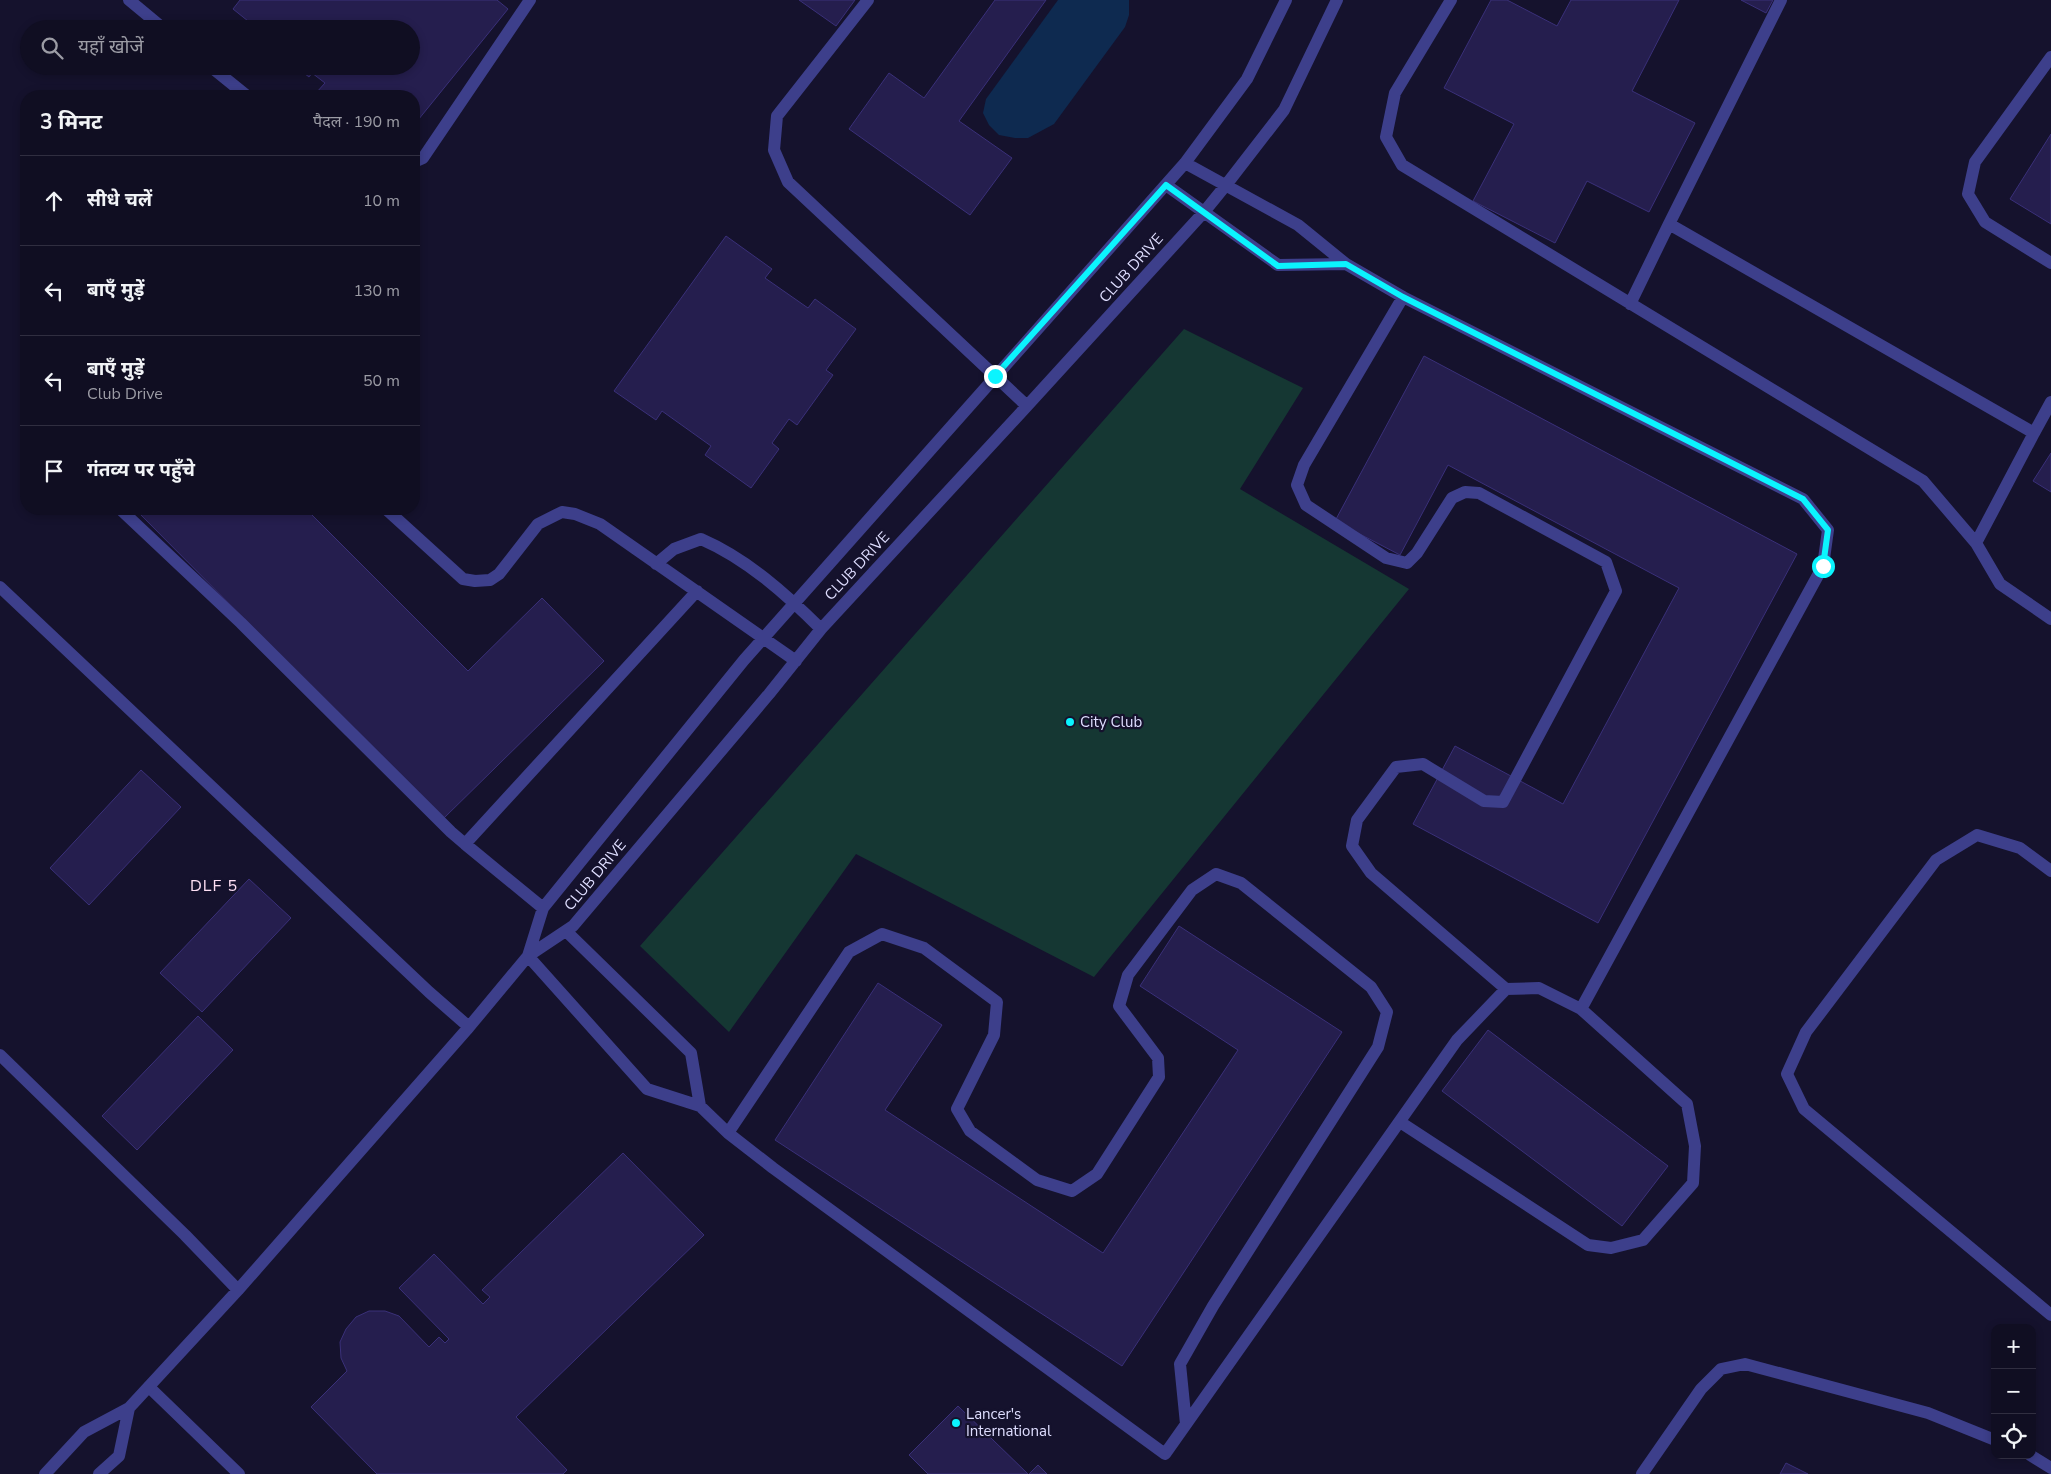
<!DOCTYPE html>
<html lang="hi">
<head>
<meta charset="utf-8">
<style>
	:root { --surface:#100e22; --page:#1e1c2f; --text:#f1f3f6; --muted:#9c9ca5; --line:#302e40 }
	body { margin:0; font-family:"Nunito Sans","Noto Sans Devanagari",sans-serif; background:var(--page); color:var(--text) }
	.controls { position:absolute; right:15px; bottom:15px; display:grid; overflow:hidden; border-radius:10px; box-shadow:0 2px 8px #0003 }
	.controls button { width:45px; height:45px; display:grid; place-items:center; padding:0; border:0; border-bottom:1px solid var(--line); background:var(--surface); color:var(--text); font:25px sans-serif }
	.stop { position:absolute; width:15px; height:15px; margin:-11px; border:4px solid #0bf4fe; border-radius:50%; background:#fff }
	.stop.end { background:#0bf4fe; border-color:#fff; box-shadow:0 1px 5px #0008 }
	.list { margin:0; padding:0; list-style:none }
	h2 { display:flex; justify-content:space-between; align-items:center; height:65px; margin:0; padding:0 20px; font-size:21px }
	h2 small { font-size:16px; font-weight:400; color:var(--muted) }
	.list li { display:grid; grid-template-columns:32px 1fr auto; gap:15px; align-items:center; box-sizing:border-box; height:90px; padding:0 20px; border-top:1px solid var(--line) }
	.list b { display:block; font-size:19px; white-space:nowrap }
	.list p { margin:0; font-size:16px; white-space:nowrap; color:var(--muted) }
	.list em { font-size:16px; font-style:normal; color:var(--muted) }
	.icon { flex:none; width:28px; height:28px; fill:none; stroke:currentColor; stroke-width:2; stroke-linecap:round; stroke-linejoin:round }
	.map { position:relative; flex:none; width:2051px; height:1474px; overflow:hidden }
	.search { position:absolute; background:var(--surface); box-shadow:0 2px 8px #0003; left:20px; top:20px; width:400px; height:55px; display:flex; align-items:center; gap:12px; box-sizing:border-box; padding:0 18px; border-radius:28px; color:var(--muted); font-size:19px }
	.panel { position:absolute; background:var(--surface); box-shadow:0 2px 8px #0003; left:20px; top:90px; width:400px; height:425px; border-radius:20px }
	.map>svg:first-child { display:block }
	.green { fill:#153733 }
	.water { fill:#0e2a50 }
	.building { fill:#251e4e; stroke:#3a3079 }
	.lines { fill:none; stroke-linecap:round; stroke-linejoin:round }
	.service { stroke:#3d3f8b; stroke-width:12 }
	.minor { stroke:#3d3f8b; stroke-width:12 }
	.route { stroke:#0bf4fe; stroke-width:6 }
	.poi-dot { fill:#0bf4fe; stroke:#15122d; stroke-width:2 }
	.labels { text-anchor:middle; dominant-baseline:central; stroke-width:4.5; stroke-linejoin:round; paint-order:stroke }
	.street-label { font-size:15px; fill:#dfdeff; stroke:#15122d }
	.poi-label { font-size:15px; fill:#dfdeff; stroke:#15122d; text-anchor:start }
	.neighbourhood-label { font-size:16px; letter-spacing:1px; fill:#ffe0f5; stroke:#15122d }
</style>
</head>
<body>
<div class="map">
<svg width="2051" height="1474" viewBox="0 0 2051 1474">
	<rect width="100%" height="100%" fill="#15122d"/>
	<path class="green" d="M1184,329L1303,388L1240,489L1409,589L1094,977L856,854L729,1032L640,946Z"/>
	<path class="water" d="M1058,0H1129V15L1125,27L1054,124L1028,138H1015L999,135L989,125L983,113L986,99Z"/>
	<path class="building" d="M240,0H497L508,9L414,125V96H320L316,93L325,83L312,73L309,77L295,66H411V29H258L233,9Z
		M799,0H855L836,26Z
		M995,0H1046L959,121L1012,158L970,215L849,129L889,73L924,98Z
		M1491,0H1507L1557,26L1571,0H1679L1632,91L1695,123L1649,212L1587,181L1555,243L1473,201L1514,124L1444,88Z
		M1741,0H1773L1766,13Z
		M2051,134V224L2010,199Z
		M726,236L772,269L765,278L808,308L815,299L856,329L826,370L833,375L797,425L789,419L772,443L779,449L751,488L705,455L711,446L662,411L656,420L614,391Z
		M1424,356L1797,554L1598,923L1413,824L1455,746L1563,804L1679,588L1448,465L1400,555L1335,521Z
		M2051,453V492L2033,481Z
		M135,509H306L468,671L542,598L604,661L443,819Z
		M141,770L181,807L89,905L50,868Z
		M249,879L291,918L202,1012L160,973Z
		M1179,926L1342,1032L1122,1366L775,1140L878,983L942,1025L885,1110L1103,1253L1238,1050L1140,986Z
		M198,1016L233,1050L137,1150L102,1116Z
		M1488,1030L1668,1166L1622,1226L1442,1091Z
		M623,1153L704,1235L516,1417L567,1470L563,1474H377L311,1407L347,1371L341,1358L340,1342L346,1329L356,1317L369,1311H385L399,1316L429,1347L439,1337L445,1343L449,1339L399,1288L434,1254L483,1304L490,1297L482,1290Z
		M958,1406L1028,1474H928L909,1455Z
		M1786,1463L1808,1474H1780Z
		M1038,1465L1047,1474H1029Z"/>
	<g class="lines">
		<path class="service" d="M2051,871L2020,848L1977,835L1936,860L1806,1032L1787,1074L1804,1109L2051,1315
			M149,1387L239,1474"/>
		<path class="minor" d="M129,0L164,29
			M868,0L777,116L774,150L788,182L1027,406
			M1451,0L1395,93L1386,137L1402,165L1923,481L1976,543L2000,584L2051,619
			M2051,57L1975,162L1968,194L1985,222L2051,263
			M210,66L247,96
			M414,162L423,158L530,0
			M1185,163L1298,225L1346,264L1403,297L1803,499L1828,530L1823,566L1581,1009
			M1166,185L1278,265L1346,264
			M1669,224L1781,0
			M1403,297L1304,465L1297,485L1306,505L1386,558L1407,563L1417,553L1452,498L1465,492L1479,493L1606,562L1616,591L1503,802L1484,801L1423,764L1396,767L1357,820L1352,846L1371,873L1506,989
			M1630,304L1669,224L2034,433L1976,543
			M2034,433L2051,402
			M120,509L241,623L451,832L465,844L697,591
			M386,509L463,579L475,581L490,580L499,574L538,524L562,512L575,514L600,524L796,661
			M656,564L674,549L701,539C747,559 786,594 821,629
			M0,587L429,992L469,1027
			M465,844L543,908
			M566,931L691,1053L700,1106
			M528,956L647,1089L700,1106L728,1133L773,1168L1165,1454L1457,1040L1506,989L1539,988L1581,1009L1687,1104L1695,1146L1693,1183L1643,1240L1611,1248L1588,1245L1400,1122
			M528,956L543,908L744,660L1185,163L1247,79L1286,0
			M0,1055L185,1235L238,1290
			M728,1133L849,952L882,934L924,948L997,1002L994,1035L957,1109L970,1131L1037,1180L1072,1191L1097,1174L1159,1077L1158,1058L1119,1006L1128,975L1192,890L1216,874L1241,883L1371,987L1387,1012L1378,1047L1213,1306L1180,1364L1186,1424
			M2030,1455L2051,1468
			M45,1474L84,1432L129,1408L238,1290L469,1027L528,956L573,926L769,694L821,629L1027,406L1204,212L1226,185L1284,110L1337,0
			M99,1474L119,1456L129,1408
			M1642,1474L1701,1389L1721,1369L1745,1364L1928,1413L1995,1440"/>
	</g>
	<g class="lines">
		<path class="route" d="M995,376L1166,185L1278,266L1346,264L1403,297L1803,499L1828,530L1823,566"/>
	</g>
	<g class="poi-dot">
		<circle cx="1070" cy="722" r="5"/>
		<circle cx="956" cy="1423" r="5"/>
	</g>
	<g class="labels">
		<g class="street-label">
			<text transform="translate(1131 268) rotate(-48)">CLUB DRIVE</text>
			<text transform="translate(857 566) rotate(-47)">CLUB DRIVE</text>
			<text transform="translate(595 875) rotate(-50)">CLUB DRIVE</text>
		</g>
		<g class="poi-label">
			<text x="1080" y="722">City Club</text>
			<text x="966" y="1414">Lancer's<tspan x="966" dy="17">International</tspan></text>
		</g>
		<g class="neighbourhood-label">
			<text x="214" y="886">DLF 5</text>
		</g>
	</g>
</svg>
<div class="controls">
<button>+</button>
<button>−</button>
<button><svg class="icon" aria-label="locate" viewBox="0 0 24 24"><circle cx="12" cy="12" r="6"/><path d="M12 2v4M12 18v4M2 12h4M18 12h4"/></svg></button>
</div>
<div class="stop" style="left:1823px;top:566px"></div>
<div class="stop end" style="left:995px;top:376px"></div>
<div class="search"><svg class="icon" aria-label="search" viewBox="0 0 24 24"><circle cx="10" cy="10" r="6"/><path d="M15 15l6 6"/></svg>यहाँ खोजें</div>
<section class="panel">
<h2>3 मिनट<small>पैदल · 190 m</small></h2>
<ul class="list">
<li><svg class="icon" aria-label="ahead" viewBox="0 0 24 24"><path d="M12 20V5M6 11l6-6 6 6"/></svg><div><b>सीधे चलें</b></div><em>10 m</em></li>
<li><svg class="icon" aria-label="left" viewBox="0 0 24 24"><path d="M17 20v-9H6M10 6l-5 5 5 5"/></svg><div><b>बाएँ मुड़ें</b></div><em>130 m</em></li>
<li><svg class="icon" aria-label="left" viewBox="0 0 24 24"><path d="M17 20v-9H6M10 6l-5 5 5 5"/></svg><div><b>बाएँ मुड़ें</b><p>Club Drive</p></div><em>50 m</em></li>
<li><svg class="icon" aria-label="arrive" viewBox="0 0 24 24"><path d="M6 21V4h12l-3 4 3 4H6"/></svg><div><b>गंतव्य पर पहुँचे</b></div></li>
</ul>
</section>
</div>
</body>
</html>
